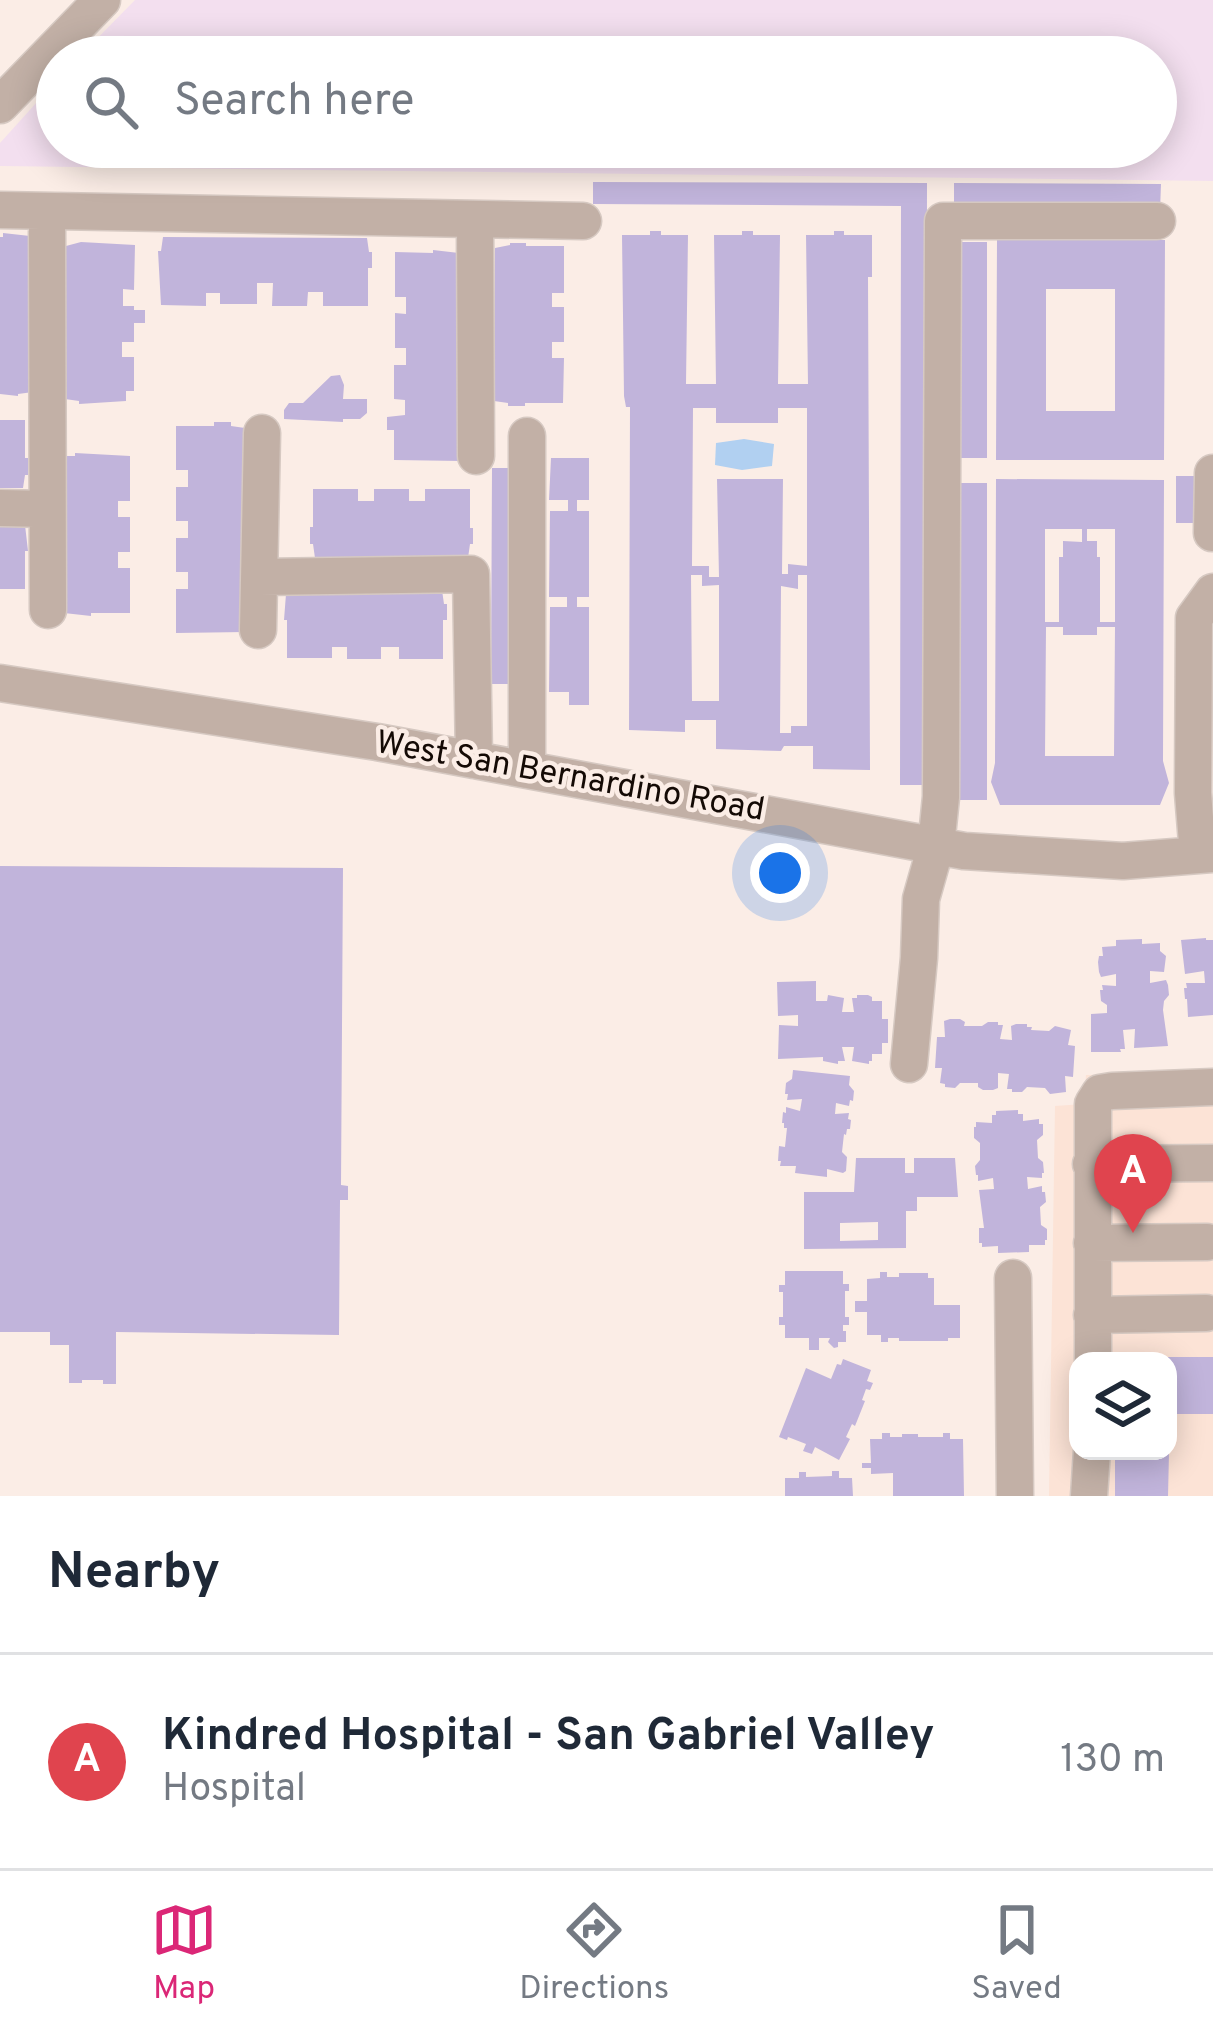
<!DOCTYPE html>
<html lang="en">
<head>
<meta charset="utf-8">
<style>
	:root { --surface:#fff; --page:#f6f6f7; --text:#1f2937; --muted:#747a83; --line:#e0e1e3; --accent:#db2777 }
	body { margin:0; font-family:Overpass,sans-serif; background:var(--page); color:var(--text) }
	.controls { position:absolute; right:36px; bottom:36px; display:grid; overflow:hidden; border-radius:24px; box-shadow:0 6px 30px #0003 }
	.controls button { width:108px; height:108px; display:grid; place-items:center; padding:0; border:0; border-bottom:3px solid var(--line); background:var(--surface); color:var(--text); font:60px sans-serif }
	.you { position:absolute; left:780px; top:873px; width:42px; height:42px; margin:-30px; border:9px solid #fff; border-radius:50%; background:#1a73e8; box-shadow:0 0 0 18px #1a73e833 }
	.badge { display:grid; place-items:center; width:78px; height:78px; border-radius:50%; background:var(--accent); color:#fff; font-size:39px; font-weight:700 }
	.pin { position:absolute; translate:-50% -99px; filter:drop-shadow(0 3px 6px #0008) }
	.pin::after { content:''; position:absolute; top:63px; width:42px; height:36px; background:inherit; clip-path:polygon(0 0,100% 0,50% 100%) }
	.list { margin:0; padding:0; list-style:none }
	h2 { display:flex; justify-content:space-between; align-items:center; height:156px; margin:0; padding:0 48px; font-size:51px }
	h2 small { font-size:39px; font-weight:400; color:var(--muted) }
	.list li { display:grid; grid-template-columns:78px 1fr auto; gap:36px; align-items:center; box-sizing:border-box; height:216px; padding:0 48px; border-top:3px solid var(--line) }
	.list b { display:block; font-size:45px; white-space:nowrap }
	.list p { margin:0; font-size:39px; white-space:nowrap; color:var(--muted) }
	.list em { font-size:39px; font-style:normal; color:var(--muted) }
	.icon { flex:none; width:66px; height:66px; fill:none; stroke:currentColor; stroke-width:2; stroke-linecap:round; stroke-linejoin:round }
	.map { position:relative; flex:none; width:1213px; height:1496px; overflow:hidden }
	.search { position:absolute; background:var(--surface); box-shadow:0 6px 30px #0003; left:36px; right:36px; top:36px; height:132px; display:flex; align-items:center; gap:30px; box-sizing:border-box; padding:0 42px; border-radius:66px; color:var(--muted); font-size:45px }
	.sheet { height:372px; background:var(--surface) }
	nav { display:flex; justify-content:space-around; align-items:center; box-sizing:border-box; height:168px; border-top:3px solid var(--line); background:var(--surface); font-size:33px; color:var(--muted) }
	nav a { display:grid; justify-items:center; gap:6px }
	nav .on { color:var(--accent) }
	.map>svg:first-child { display:block }
	.built { fill:#fce3d6; fill-rule:evenodd }
	.education { fill:#f3dfef }
	.water { fill:#b1d0f1 }
	.building { fill:#c1b4db; fill-rule:evenodd }
	.lines { fill:none; stroke-linecap:round; stroke-linejoin:round }
	.minor-casing { stroke:#d6c9c2; stroke-width:39 }
	.minor { stroke:#c2b0a6; stroke-width:36 }
	.labels { text-anchor:middle; dominant-baseline:central; stroke-width:9; stroke-linejoin:round; paint-order:stroke }
	.street-label { font-size:33px; fill:#140a05; stroke:#fbede6 }
</style>
</head>
<body>
<div class="map">
<svg width="1213" height="1496" viewBox="0 0 1213 1496">
	<rect width="100%" height="100%" fill="#fbede6"/>
	<path class="built" d="M1213,1073V1496H1049L1055,1106L1084,1104L1086,1075ZM1078,1361H1168V1451H1078Z"/>
	<path class="education" d="M135,0H1213V181L0,166V143L57,80V147H1156V57H79Z"/>
	<path class="water" d="M744,439L774,444L772,466L742,470L715,465L716,443Z"/>
	<path class="building" d="M593,182L927,183L926,785H900L901,206L593,204Z
		M954,183L1161,184L1160,211L954,209Z
		M650,231H661V235H688L686,384H716L714,235H742V231H753V235H780L778,384H808L806,235H834V231H844V235H872V277H868L870,770L813,769V746H784L781,751L716,749V720H685V732L629,730L630,407H626L624,396L622,235H650ZM693,408H716V423H778V408H807V566L788,564V574H782L783,479H717L719,577H709V566H692ZM691,575H702V586L719,585V701H692ZM798,575H807V726H791V733H780L781,586L798,589Z
		M3,233L30,236L33,392L18,394V396L0,394V237H3Z
		M163,237L367,238L369,252H372V268H368V306H323V292H308L307,306H272L273,283H257V304H220V293H206V306L161,305L158,251H161Z
		M997,240H1165L1164,460H996ZM1046,289H1115V411H1046Z
		M81,242L135,245L134,290L123,289V306H134V310H145V323H134V342H122V357H134V391H126V401L79,404V401L65,399L66,246Z
		M961,242H987V458H960Z
		M510,243H526V246H564V293H552V307H564V342H552V358H564L563,403H525V406H508V403L494,401L495,248L510,245Z
		M433,250L459,253L462,461L394,460V430H387V417L405,415V400L394,399V365H406V348H395V313L406,314V297H395V252L433,253Z
		M340,375L344,385L343,399H367V413L360,419H343V422L284,419V410L289,403H303L331,376Z
		M0,420H25V458H28V475H25L23,488H0Z
		M214,422H231V426L245,428V632L176,633V589H188V572H176V538H188V521H176V487H188V470H176V426H214Z
		M75,453L130,456V501H118V517H130V552H118V568H130V613H91V616L64,613L65,456H75Z
		M551,458H589V500H577V511H589V597H577V607H589V705H569V692H549L550,607H567V597H549L550,511H568V500H549Z
		M492,468H516L515,684H491Z
		M1176,476H1199L1200,523H1176Z
		M996,479L1164,480L1163,761L1169,783L1160,805H1000L991,782L995,763ZM1045,529H1082V542L1063,541V557H1059V622H1045ZM1087,529H1115V622H1100V557H1097V541H1087ZM1046,627H1063V635H1097V627H1115L1114,756H1045Z
		M961,483H987V800H960Z
		M313,489H358V501H374V489H409V501H425V489H470V528H473V544H470L468,558H315L313,544H310V527H313Z
		M0,521L25,525L28,551H25V589H0Z
		M442,590L444,604H447V620H443V659H399V647H381V659H347V647H332V658H287V620H284L286,594Z
		M0,866L343,868L341,1185L348,1186V1200H340L339,1335L116,1332V1384H103V1380H82V1383H69V1345H50V1332H0Z
		M1206,938V940H1213V1015L1188,1017L1187,999H1185L1184,988H1187L1186,983H1205L1204,971L1185,974L1181,940Z
		M1142,939V944L1160,943V951L1166,956L1164,972L1150,971V983L1166,980L1168,985L1169,995L1164,1001L1163,1010L1168,1046L1134,1048L1135,1029L1123,1030L1125,1049H1120L1121,1052H1091V1014L1107,1013V1005L1101,1001L1100,990H1103L1102,985L1116,986V974L1101,977L1099,972L1098,962L1099,956H1103L1102,947L1116,946V940Z
		M816,981V1001H827L828,995L844,998L842,1012H854L852,998H857V995H868L872,997V1001H882V1019H888V1043H882V1054H872V1061H869V1064L852,1061L854,1047H842L845,1061H838V1064L823,1061V1057L778,1059L779,1025L798,1026V1015L778,1016L777,982Z
		M950,1019H960L965,1022L964,1026H982L988,1022H998V1025H1003L1000,1039L1012,1040L1011,1026L1016,1024H1027V1027H1032L1031,1030L1049,1031L1055,1026L1071,1030L1068,1045L1075,1046L1073,1077L1065,1076L1066,1092L1050,1094L1045,1088L1027,1087L1022,1092H1012V1089H1007L1009,1074L998,1073V1088L993,1090H983L978,1087V1083H960L955,1088L945,1087V1084L940,1083L942,1068H935L937,1037H945L944,1021Z
		M793,1070L850,1076L849,1085L854,1091L853,1101L850,1100L849,1106L836,1103L835,1114L849,1113L848,1119L851,1120L850,1129H847L846,1135L844,1134L842,1152L847,1157L846,1171L843,1173L827,1169V1177L795,1173L796,1166H780L781,1161H778L779,1146L785,1147L787,1128H784V1123H782L783,1112L786,1113V1107L800,1111L802,1099L787,1100L788,1094H785L786,1083L792,1079Z
		M1018,1110V1114H1023V1121L1039,1119V1124H1043V1135L1037,1140L1038,1158L1043,1162L1044,1173H1042V1178L1027,1177L1028,1189L1042,1186V1192H1045L1046,1202L1040,1207L1041,1225L1047,1229V1240H1045V1245H1029V1252L998,1253V1246L982,1247V1243H979V1228H984L979,1190L994,1189L993,1178L978,1181V1175H976L975,1166L980,1160V1143L974,1138V1127H976V1122L992,1123V1115H996V1111Z
		M856,1158H905V1173H914V1158H955L958,1197H917V1211H906V1248L804,1249V1192H854ZM878,1222V1240L840,1241V1223Z
		M785,1271H843V1284H849V1291H845V1317H849V1325H843V1331H846V1342H838V1347L834,1348L828,1342L830,1338H819V1350H809V1338H785V1325H779V1317H783V1292H779V1285H785Z
		M880,1272H887V1277H899V1273H928V1278H934V1305H960V1338H948V1341H899V1338H888V1342H881V1335H867V1312H855V1301H867V1279L880,1278Z
		M1168,1357H1213V1414H1168Z
		M843,1359L871,1370L867,1381L873,1383L870,1390L866,1389L862,1400L865,1401L855,1426L852,1424L846,1437L850,1439L839,1460L815,1447L812,1454L803,1451L806,1444L788,1437L787,1440L779,1437L806,1368L831,1379L837,1364L841,1365Z
		M882,1433H890V1437H902V1434H918V1437H943V1433H950V1439H963L964,1496H893V1473L871,1474V1468H862V1463H871L870,1439H882Z
		M1115,1453H1169L1168,1496H1115Z
		M832,1471H839V1478H852L853,1496H785V1478H799V1472H806V1477L832,1476Z"/>
	<g class="lines">
		<g class="minor-casing">
			<path id="minor" d="M0,105L102,0
				M0,210L583,221
				M47,211L48,610
				M475,219L476,456
				M0,508L47,509
				M1212,533L1213,473
				M260,577L471,574L474,760
				M258,630L262,433
				M0,683L377,742L964,851L1123,861L1213,854
				M527,770V436
				M1198,855L1193,793L1194,618L1213,592
				M909,1064L919,958L921,899L936,846L941,797L943,221H1157
				M1091,1164L1213,1163
				M1092,1243L1207,1242
				M1013,1278L1015,1496
				M1092,1315L1206,1313
				M1093,1361V1104L1100,1093L1112,1091L1213,1087
				M1089,1496L1092,1451"/>
		</g>
		<use href="#minor" class="minor"/>
	</g>
	<g class="labels">
		<g class="street-label">
			<text transform="translate(570 778) rotate(10)">West San Bernardino Road</text>
		</g>
	</g>
</svg>
<div class="controls">
<button><svg class="icon" aria-label="layers" viewBox="0 0 24 24"><path d="M12 4l9 5-9 5-9-5zM3 14l9 5 9-5"/></svg></button>
</div>
<div class="you"></div>
<div class="pin badge" style="left:1133px;top:1233px;background:#e0444e">A</div>
<div class="search"><svg class="icon" aria-label="search" viewBox="0 0 24 24"><circle cx="10" cy="10" r="6"/><path d="M15 15l6 6"/></svg>Search here</div>
</div>
<section class="sheet">
<h2>Nearby<small></small></h2>
<ul class="list">
<li><span class="badge" style="background:#e0444e">A</span><div><b>Kindred Hospital - San Gabriel Valley</b><p>Hospital</p></div><em>130 m</em></li>
</ul>
</section>
<nav>
<a class="on"><svg class="icon" aria-label="map" viewBox="0 0 24 24"><path d="M3 6l6-2 6 2 6-2v14l-6 2-6-2-6 2zM9 4v14M15 6v14"/></svg>Map</a>
<a><svg class="icon" aria-label="directions" viewBox="0 0 24 24"><path d="M12 3l9 9-9 9-9-9zM9 14v-3h6M13 9l2 2-2 2"/></svg>Directions</a>
<a><svg class="icon" aria-label="saved" viewBox="0 0 24 24"><path d="M7 4h10v16l-5-4-5 4z"/></svg>Saved</a>
</nav>
</body>
</html>
